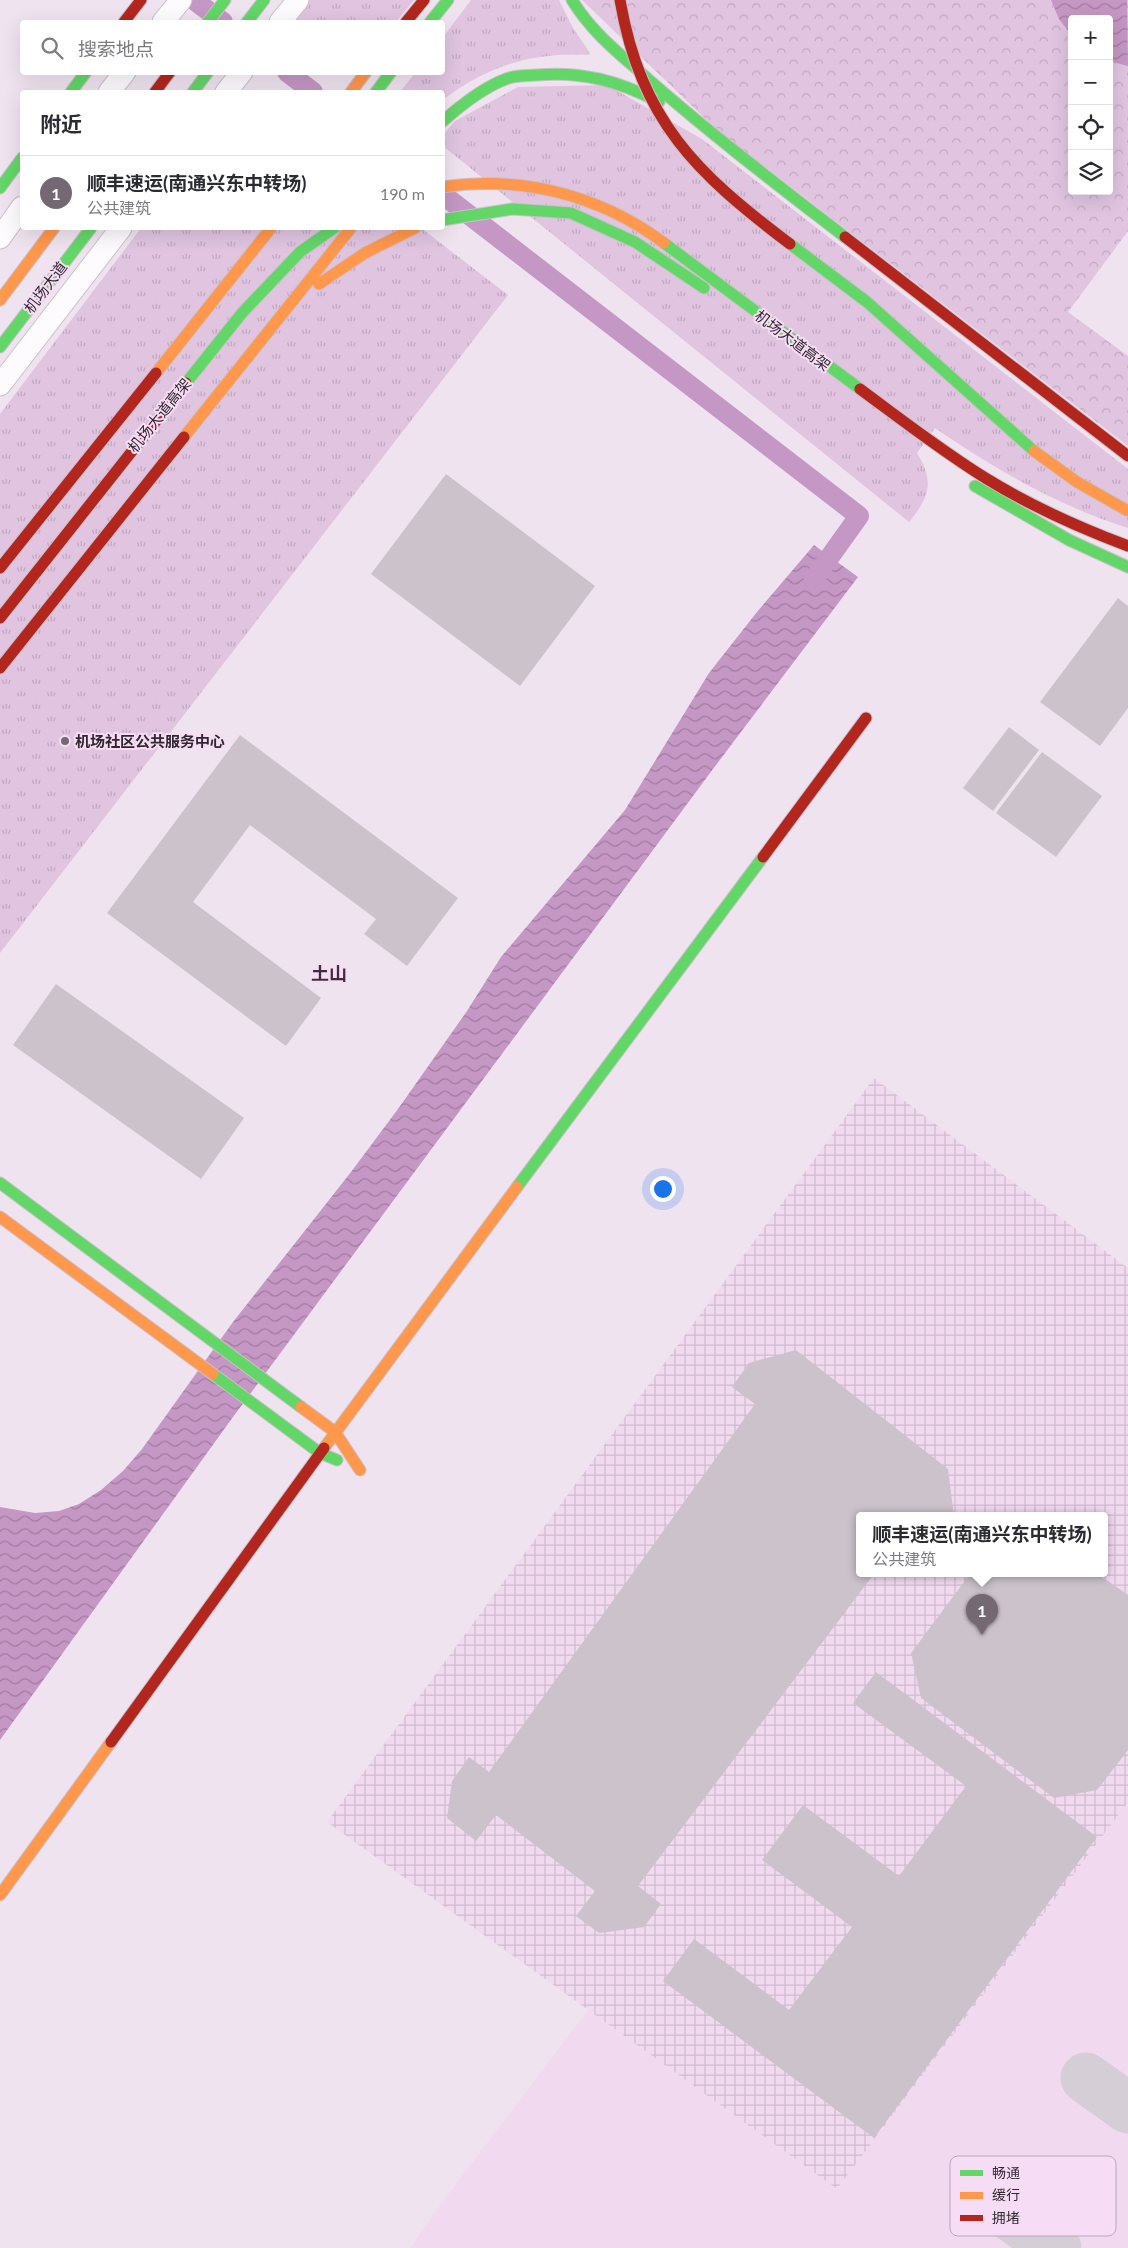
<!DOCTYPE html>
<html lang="zh">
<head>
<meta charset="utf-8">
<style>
	:root { --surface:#fff; --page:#f7f7f7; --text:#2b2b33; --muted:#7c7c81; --line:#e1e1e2; --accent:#746973 }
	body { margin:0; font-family:Lato,"Noto Sans SC",sans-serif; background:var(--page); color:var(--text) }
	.controls { position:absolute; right:15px; top:15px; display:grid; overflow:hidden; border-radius:5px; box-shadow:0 5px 20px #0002 }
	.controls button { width:45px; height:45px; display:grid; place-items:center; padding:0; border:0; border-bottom:1px solid var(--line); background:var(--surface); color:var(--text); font:25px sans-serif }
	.you { position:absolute; left:662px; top:1188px; width:18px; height:18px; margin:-12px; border:4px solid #fff; border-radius:50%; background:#1a73e8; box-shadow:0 0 0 8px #1a73e833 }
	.badge { display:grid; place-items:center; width:32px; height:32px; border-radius:50%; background:var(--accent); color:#fff; font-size:16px; font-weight:700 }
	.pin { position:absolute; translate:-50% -41px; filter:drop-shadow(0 1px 2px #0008) }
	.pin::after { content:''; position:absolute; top:26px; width:18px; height:15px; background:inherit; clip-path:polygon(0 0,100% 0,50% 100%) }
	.popup { position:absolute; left:856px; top:1512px; width:252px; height:65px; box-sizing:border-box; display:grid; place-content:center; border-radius:5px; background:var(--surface); filter:drop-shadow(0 1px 4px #0005); font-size:16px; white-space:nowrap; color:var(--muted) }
	.popup b { font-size:19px; color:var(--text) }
	.popup::after { content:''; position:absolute; left:50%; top:100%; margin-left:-10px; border:10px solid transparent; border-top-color:var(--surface) }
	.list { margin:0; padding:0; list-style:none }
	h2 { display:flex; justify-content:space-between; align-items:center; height:65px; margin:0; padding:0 20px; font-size:21px }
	h2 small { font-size:16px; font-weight:400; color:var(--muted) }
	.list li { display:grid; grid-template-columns:32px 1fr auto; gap:15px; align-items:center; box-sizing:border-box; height:75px; padding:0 20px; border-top:1px solid var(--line) }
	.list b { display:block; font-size:19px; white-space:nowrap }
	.list p { margin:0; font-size:16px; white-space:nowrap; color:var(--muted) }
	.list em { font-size:16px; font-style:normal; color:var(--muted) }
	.icon { flex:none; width:28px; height:28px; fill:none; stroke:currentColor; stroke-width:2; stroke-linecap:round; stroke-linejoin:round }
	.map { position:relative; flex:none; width:1128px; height:2248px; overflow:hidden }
	.search { position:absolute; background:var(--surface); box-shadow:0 5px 20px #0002; left:20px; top:20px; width:425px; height:55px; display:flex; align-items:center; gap:12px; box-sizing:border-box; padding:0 18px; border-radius:5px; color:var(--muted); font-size:19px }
	.panel { position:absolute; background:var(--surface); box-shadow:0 5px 20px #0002; left:20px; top:90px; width:425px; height:140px; border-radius:5px }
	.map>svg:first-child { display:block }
	.built { fill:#f1daf0 }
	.industrial { fill:url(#industrial-grid); fill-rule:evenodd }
	.grass { fill:url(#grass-tufts) }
	.forest { fill:url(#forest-crowns); fill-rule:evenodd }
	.water { fill:url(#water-waves) }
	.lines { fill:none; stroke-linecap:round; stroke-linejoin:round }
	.canal { stroke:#c597c4; stroke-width:20 }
	.taxiway { stroke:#d6ced6; stroke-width:51 }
	.building { fill:#ccc2cc }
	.street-casing { stroke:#cac0ca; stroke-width:23 }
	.fast-casing { stroke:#cac0ca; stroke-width:13 }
	.slow-casing { stroke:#cac0ca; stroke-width:13 }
	.jam-casing { stroke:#cac0ca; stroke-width:13 }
	.street { stroke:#fdfbfd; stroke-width:21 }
	.fast { stroke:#63d668; stroke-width:11 }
	.slow { stroke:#ff974d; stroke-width:11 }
	.jam { stroke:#b3261e; stroke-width:11 }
	.fast-bridge-casing { stroke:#c8c1c8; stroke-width:13; stroke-linecap:butt }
	.slow-bridge-casing { stroke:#c8c1c8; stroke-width:13; stroke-linecap:butt }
	.jam-bridge-casing { stroke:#c8c1c8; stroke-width:13; stroke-linecap:butt }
	.fast-bridge { stroke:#63d668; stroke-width:11 }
	.slow-bridge { stroke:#ff974d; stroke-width:11 }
	.jam-bridge { stroke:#b3261e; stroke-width:11 }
	.poi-dot { fill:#746973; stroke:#f6ddf5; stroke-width:2 }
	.labels { text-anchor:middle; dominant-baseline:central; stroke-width:4; stroke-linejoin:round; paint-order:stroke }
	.street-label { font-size:15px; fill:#312730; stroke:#f6ddf5 }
	.poi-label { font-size:15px; font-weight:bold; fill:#312730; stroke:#f6ddf5; text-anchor:start }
	.quarter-label { font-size:18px; font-weight:bold; fill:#402c3f; stroke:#f6ddf5 }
	.key { fill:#f6ddf5; stroke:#bba6ba; stroke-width:1 }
	.key-label { font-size:14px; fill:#312730 }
</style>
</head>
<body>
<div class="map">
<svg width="1128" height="2248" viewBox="0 0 1128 2248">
	<defs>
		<pattern id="industrial-grid" width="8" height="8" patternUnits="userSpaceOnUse" patternTransform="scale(1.25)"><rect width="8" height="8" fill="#f1daf0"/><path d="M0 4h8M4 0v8" fill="none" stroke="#cfbbce"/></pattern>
		<pattern id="grass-tufts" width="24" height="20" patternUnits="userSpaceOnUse" patternTransform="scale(1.25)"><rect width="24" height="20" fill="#e0c4e0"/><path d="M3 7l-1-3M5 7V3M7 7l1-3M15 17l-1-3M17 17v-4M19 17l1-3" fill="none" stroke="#c1a8c0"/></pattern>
		<pattern id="forest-crowns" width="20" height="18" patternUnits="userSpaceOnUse" patternTransform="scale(1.25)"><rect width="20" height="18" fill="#e0c4e0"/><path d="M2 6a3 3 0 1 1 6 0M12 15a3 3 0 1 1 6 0" fill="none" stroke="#c1a8c0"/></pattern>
		<pattern id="water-waves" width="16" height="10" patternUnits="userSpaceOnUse" patternTransform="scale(1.25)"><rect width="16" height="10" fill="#c597c4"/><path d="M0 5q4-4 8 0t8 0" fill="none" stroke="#a17ba0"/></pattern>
	</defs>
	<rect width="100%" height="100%" fill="#f0e3f0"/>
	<path class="built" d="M1128,1802V2248H410L443,2201L588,2010L837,2189Z"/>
	<path class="industrial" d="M874,1078L1128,1268V1802L837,2189L327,1822ZM860,1516H1104V1574H860Z"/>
	<path class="grass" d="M307,0H414L396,22H289Z
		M471,0H559L573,28L590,53L589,55C533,52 486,66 443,100L442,92H400L415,73L442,72L443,37Z
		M607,85L702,139L1128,469V528C1058,506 995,469 935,428L917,453C935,482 929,498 909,522L443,146V135L455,121L518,87Z
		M141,228H421L508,295L0,953V414Z"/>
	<path class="forest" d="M582,0H1128V231L1068,312L1128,356V446L718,131ZM1072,19H1109V191H1072Z"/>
	<path class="water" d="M1051,0H1127L1128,66L1109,61V19H1072V36L1059,19Z
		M814,545L858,577L713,769L233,1417L0,1740V1507L35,1513L59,1511L79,1504L101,1490L123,1471L142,1449L233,1322L351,1172L398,1109L467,1011L501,957L625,810L709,673L757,612Z"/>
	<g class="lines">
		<path class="canal" d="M194,0L223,22
			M287,72L313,92
			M442,194L859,516L814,579"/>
		<path class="taxiway" d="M1086,2078L1128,2108
			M993,2203L1056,2248"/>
	</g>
	<path class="building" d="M446,474L595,586L520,686L371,574Z
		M1118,598L1128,606V708L1100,746L1040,702Z
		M1009,727L1039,750L993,811L963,788Z
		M240,735L458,898L407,966L364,934L376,919L250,825L193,902L321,998L286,1046L107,913Z
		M1042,752L1102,796L1056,857L996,813Z
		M56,984L244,1118L201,1179L13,1045Z
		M796,1350L948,1469L954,1516H860V1574H874L638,1886L661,1904L644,1927L599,1933L576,1916L595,1891L496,1815L476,1841L447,1818L452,1781L469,1757L489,1772L755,1404L732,1387L749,1363Z
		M970,1574H1098L1128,1595V1750L1097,1790L1054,1798L921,1698L911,1653Z
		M876,1672L1097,1837L874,2138L663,1981L694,1939L789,2010L852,1927L762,1860L803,1805L899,1876L966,1786L853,1703Z"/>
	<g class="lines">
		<g class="street-casing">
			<path id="street" d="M163,22L181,0
				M280,22L298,0
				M109,92L125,72
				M226,92L242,72
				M0,238L22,207
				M0,385L121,228"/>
		</g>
		<g class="fast-casing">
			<path id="fast" d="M572,0C592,33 620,54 648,79C712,135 779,186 845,237
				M208,22L225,0
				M247,22L264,0
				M430,22L448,0
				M71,92L86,72
				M193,92L208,72
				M376,92L391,72
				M442,122C461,105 482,88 506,79C515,75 527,76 537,75C582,71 619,81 659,102
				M0,188L22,158
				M442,220L512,209L571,213L635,242L704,288
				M664,243L860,389
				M0,347L91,228
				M186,383L242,313L300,252L334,228
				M975,486L1069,540L1128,567
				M0,1183L301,1407
				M517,1187L763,857
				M213,1374L320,1453L337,1460"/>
		</g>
		<g class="slow-casing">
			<path id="slow" d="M351,92L366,72
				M442,187C521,175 600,195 664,243
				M319,284L365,253L415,228
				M0,300L54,228
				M156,373L271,228
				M184,437L351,228
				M0,1217L213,1374
				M301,1407L335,1432L360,1470
				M324,1448L517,1187
				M0,1895L111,1742"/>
		</g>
		<g class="jam-casing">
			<path id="jam" d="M124,22L141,0
				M406,22L424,0
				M155,92L170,72
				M845,237L1128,456
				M860,389C902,420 943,452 987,479C1031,506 1080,528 1128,546
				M0,568L156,373
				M0,618L186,383
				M0,668L184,437
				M763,857L866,718
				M111,1742L324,1448"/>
		</g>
		<use href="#street" class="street"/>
		<use href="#fast" class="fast"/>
		<use href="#slow" class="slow"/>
		<use href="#jam" class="jam"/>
		<g class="fast-bridge-casing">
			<path id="fast-bridge" d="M790,244L867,302L1034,451"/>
		</g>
		<g class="slow-bridge-casing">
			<path id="slow-bridge" d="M1034,451L1077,482L1128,511"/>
		</g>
		<g class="jam-bridge-casing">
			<path id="jam-bridge" d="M620,0C641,121 696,173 790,244"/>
		</g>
		<use href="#fast-bridge" class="fast-bridge"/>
		<use href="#slow-bridge" class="slow-bridge"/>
		<use href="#jam-bridge" class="jam-bridge"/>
	</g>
	<circle class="poi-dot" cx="65" cy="741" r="5"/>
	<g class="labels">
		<g class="street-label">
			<text transform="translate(45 287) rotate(-53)">机场大道</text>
			<text transform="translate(793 340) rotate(37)">机场大道高架</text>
			<text transform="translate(159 415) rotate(-51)">机场大道高架</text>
		</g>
		<g class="poi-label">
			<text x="75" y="741">机场社区公共服务中心</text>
		</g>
		<g class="quarter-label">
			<text x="329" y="973">土山</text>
		</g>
	</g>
	<rect x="950" y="2156" width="166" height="80" rx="8" class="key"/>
	<rect x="960" y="2170" width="23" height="6" fill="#63d668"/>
	<rect x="960" y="2192" width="23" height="7" fill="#ff974d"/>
	<rect x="960" y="2215" width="23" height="6" fill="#b3261e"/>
	<g class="key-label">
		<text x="992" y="2178">畅通</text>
		<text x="992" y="2200">缓行</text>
		<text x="992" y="2223">拥堵</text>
	</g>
</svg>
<div class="controls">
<button>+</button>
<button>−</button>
<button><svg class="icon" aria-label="locate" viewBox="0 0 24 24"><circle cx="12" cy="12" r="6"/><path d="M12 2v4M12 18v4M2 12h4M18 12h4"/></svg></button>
<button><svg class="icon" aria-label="layers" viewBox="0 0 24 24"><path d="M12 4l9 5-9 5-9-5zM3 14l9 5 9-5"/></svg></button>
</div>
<div class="you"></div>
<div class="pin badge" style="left:982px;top:1635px">1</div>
<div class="popup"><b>顺丰速运(南通兴东中转场)</b>公共建筑</div>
<div class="search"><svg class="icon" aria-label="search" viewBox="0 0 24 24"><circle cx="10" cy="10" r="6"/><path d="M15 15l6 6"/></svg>搜索地点</div>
<section class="panel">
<h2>附近<small></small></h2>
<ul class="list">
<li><span class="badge">1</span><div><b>顺丰速运(南通兴东中转场)</b><p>公共建筑</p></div><em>190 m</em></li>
</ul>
</section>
</div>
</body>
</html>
